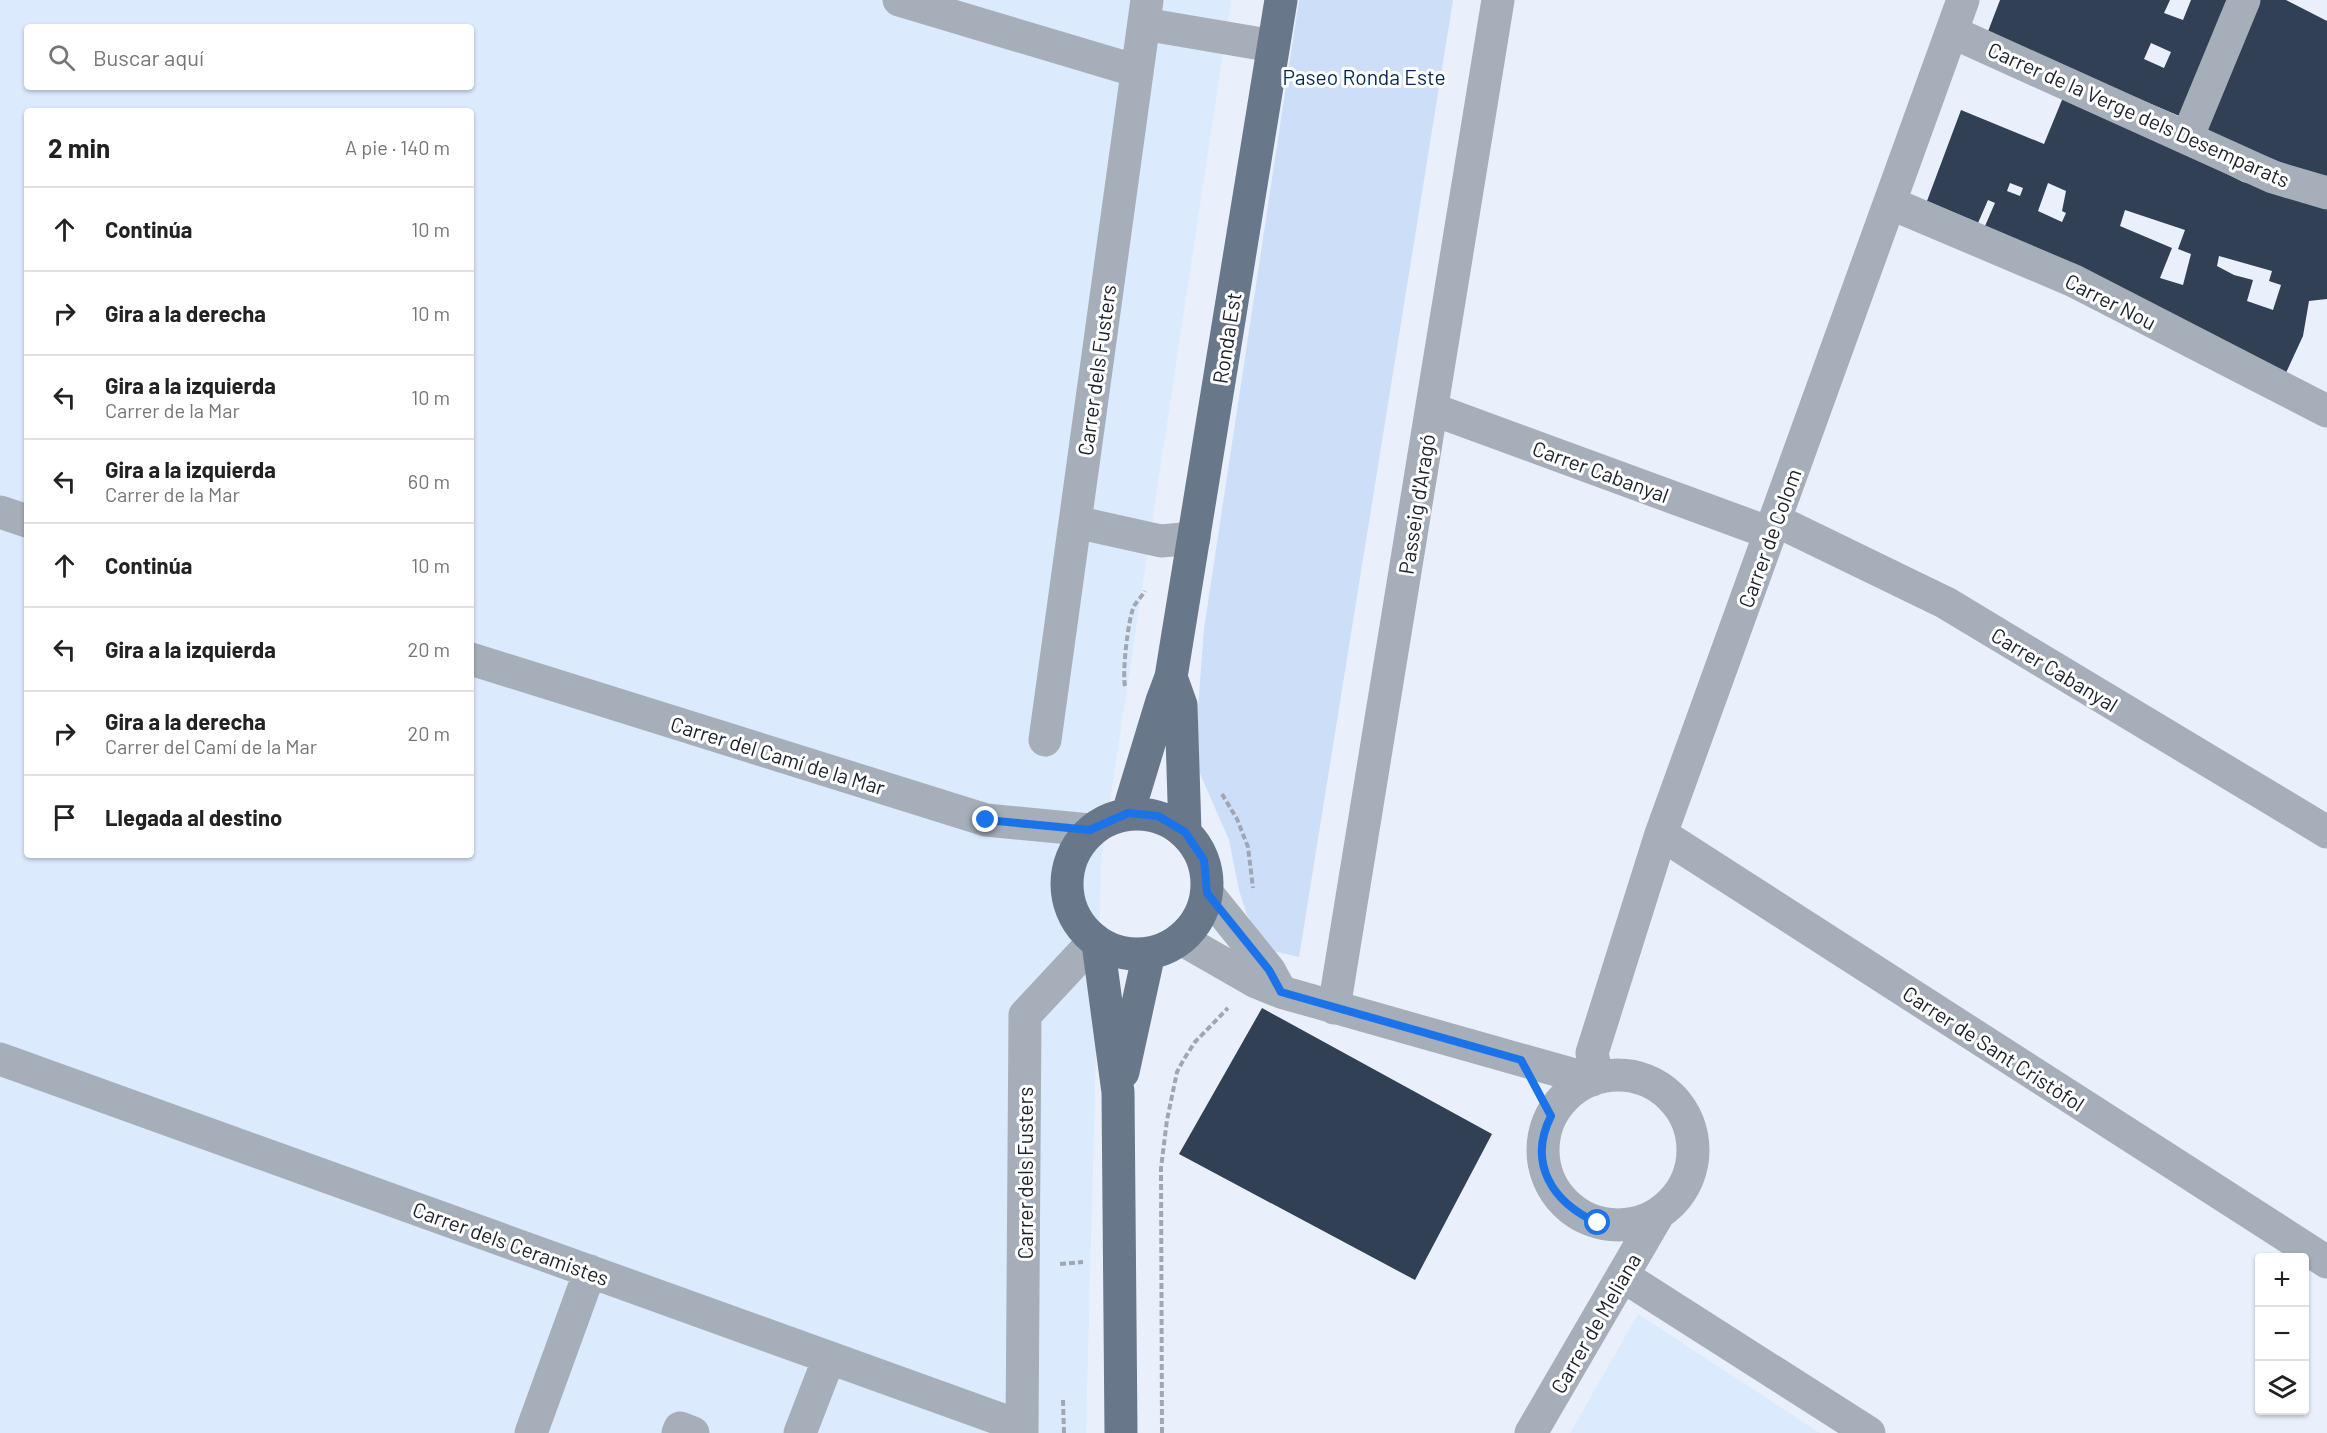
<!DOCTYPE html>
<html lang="es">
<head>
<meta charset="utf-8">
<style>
	:root { --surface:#fff; --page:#f6f6f6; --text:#222; --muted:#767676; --line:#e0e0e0 }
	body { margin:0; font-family:Barlow,sans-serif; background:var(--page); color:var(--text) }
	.controls { position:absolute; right:18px; bottom:18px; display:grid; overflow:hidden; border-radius:6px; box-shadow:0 2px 4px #0004 }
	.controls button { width:54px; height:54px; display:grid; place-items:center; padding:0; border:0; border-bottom:2px solid var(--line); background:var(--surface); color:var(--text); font:30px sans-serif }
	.stop { position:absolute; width:18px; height:18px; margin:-14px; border:4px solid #1a73e8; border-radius:50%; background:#fff }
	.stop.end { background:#1a73e8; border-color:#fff; box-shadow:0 2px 6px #0008 }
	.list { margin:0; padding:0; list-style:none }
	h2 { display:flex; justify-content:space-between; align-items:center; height:78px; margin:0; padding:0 24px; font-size:26px }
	h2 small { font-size:20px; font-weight:400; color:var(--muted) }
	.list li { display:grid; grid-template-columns:39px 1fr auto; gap:18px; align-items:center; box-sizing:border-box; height:84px; padding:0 24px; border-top:2px solid var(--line) }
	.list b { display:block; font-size:22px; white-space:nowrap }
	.list p { margin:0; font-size:20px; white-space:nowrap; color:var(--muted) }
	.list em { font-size:20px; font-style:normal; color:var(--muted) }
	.icon { flex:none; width:33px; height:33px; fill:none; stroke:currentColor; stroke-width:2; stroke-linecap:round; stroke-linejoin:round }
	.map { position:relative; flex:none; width:2327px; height:1433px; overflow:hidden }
	.search { position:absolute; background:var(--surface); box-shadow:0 2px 4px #0004; left:24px; top:24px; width:450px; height:66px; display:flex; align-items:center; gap:15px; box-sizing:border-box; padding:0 21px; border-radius:6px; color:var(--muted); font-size:22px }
	.panel { position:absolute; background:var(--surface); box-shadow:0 2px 4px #0004; left:24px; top:108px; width:450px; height:750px; border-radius:6px }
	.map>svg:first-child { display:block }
	.built { fill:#dceafe; fill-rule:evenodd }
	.green { fill:#ccdef8 }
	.building { fill:#314055; fill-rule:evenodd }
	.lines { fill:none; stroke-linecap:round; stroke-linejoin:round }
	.path { stroke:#a0a7b2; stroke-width:4; stroke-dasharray:6 3; stroke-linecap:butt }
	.minor { stroke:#a6aeb9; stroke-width:33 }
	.major { stroke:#69778a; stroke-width:33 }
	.route { stroke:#1a73e8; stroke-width:8 }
	.labels { text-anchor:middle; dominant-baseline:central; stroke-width:6; stroke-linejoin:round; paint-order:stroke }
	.park-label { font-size:21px; fill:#042857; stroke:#fff }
	.street-label { font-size:21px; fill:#1b212b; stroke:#fff }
</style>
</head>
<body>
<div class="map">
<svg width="2327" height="1433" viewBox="0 0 2327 1433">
	<rect width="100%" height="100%" fill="#e9f0fb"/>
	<path class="built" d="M0,0H1231L1101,861L1086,1433H0ZM27,27H471V87H27ZM27,111H471V855H27Z
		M1638,1314L1820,1433H1570Z"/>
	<path class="green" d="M1299,0H1453L1299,957L1265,949L1247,915L1239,890L1229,840L1198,769V708L1204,629Z"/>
	<path class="building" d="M2000,0H2170L2164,13L2183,20L2191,0H2236L2184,118L1987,34ZM2151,43L2171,52L2164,68L2144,59Z
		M2254,0H2286L2327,21V181L2200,130Z
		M2064,95L2156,138L2243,182L2327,203V299L2309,301L2303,336L2285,375L1985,226L1995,203L1988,200L1978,223L1927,201L1961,110L2044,144ZM2010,183L2023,188L2020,196L2007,191ZM2048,183L2066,191L2062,211L2066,213L2062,222L2038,211ZM2125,210L2185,230L2178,249L2191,254L2183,285L2160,278L2172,248L2120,226ZM2219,256L2272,271L2269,281L2281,285L2273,310L2247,301L2253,280L2234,275L2217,266Z
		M1262,1008L1492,1134L1415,1280L1179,1154Z"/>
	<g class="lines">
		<path class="path" d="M1125,686C1122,673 1128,619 1134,606C1137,601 1142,596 1145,591
			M1222,794L1237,819L1248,847L1253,888
			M1060,1264L1083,1262
			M1063,1400L1064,1433
			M1162,1433L1161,1168L1167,1120L1177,1072L1184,1059L1195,1042L1228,1008"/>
		<path class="minor" d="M899,0L1137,71
			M1144,24L1273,46
			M1952,32L2273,177L2327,193
			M2187,138L2244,0
			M1890,203L2074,281L2327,411
			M1432,409L1770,533
			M0,512L27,521
			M1775,520L1946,603L2327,832
			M1075,522L1161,541L1194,538
			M471,659L986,820L1090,830
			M1045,740L1147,0
			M1661,834L2327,1262
			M1207,893L1269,970L1281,992
			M1181,939L1256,982L1281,992L1592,1080
			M1334,1008L1498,0
			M0,1059L1022,1427
			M1543 1150a75 75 0 1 1 150 0a75 75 0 1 1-150 0Z
			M1602,1077L1595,1067L1592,1053L1661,834L1963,0
			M1623,1276L1869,1433
			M531,1433L590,1271
			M678,1433L680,1428L693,1433
			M800,1433L829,1358
			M1022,1433L1025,1015L1095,940
			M1531,1433L1659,1213"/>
		<path class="major" d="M1171,677L1181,705L1185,832
			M1128,813L1162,701L1171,677L1281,0
			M1067 884a70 70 0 1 1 140 0a70 70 0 1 1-140 0Z
			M1098,943L1118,1092L1121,1433
			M1123,1072L1149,953"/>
	</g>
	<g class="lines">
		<path class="route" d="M986,820L1090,830L1128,813L1158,816L1185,832L1204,860L1207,893L1269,970L1281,992L1521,1060L1551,1116C1527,1164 1553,1203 1598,1223"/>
	</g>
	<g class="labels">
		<g class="park-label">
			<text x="1364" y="76">Paseo Ronda Este</text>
		</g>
		<g class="street-label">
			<text transform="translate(2139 114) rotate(24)">Carrer de la Verge dels Desemparats</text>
			<text transform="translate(2111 301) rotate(27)">Carrer Nou</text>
			<text transform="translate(1226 338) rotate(-81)">Ronda Est</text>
			<text transform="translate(1096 370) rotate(-82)">Carrer dels Fusters</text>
			<text transform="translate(1601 471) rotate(20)">Carrer Cabanyal</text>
			<text transform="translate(1416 504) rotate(-81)">Passeig d'Aragó</text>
			<text transform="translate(1769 538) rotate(-70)">Carrer de Colom</text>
			<text transform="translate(2055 669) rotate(31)">Carrer Cabanyal</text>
			<text transform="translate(778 755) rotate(17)">Carrer del Camí de la Mar</text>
			<text transform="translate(1994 1048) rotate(33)">Carrer de Sant Cristòfol</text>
			<text transform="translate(1024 1173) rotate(-90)">Carrer dels Fusters</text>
			<text transform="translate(511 1243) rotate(20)">Carrer dels Ceramistes</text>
			<text transform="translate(1595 1323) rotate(-60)">Carrer de Meliana</text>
		</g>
	</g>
</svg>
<div class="controls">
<button>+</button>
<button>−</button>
<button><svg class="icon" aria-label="layers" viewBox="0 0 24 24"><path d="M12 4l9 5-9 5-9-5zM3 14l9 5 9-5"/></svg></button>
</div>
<div class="stop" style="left:1598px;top:1223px"></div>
<div class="stop end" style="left:986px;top:820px"></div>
<div class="search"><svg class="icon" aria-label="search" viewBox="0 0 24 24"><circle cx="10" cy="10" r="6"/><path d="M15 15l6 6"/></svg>Buscar aquí</div>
<section class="panel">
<h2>2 min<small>A pie · 140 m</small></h2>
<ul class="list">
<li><svg class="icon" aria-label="ahead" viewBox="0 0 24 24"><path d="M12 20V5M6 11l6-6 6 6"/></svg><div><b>Continúa</b></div><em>10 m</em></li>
<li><svg class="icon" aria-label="right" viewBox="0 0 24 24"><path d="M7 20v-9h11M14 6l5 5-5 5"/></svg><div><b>Gira a la derecha</b></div><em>10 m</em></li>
<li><svg class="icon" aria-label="left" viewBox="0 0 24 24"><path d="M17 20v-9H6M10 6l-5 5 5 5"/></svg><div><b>Gira a la izquierda</b><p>Carrer de la Mar</p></div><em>10 m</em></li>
<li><svg class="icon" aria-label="left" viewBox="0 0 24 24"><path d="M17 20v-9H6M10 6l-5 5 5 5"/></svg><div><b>Gira a la izquierda</b><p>Carrer de la Mar</p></div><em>60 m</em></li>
<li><svg class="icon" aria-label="ahead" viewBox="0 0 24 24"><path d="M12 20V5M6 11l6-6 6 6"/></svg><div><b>Continúa</b></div><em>10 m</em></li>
<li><svg class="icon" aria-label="left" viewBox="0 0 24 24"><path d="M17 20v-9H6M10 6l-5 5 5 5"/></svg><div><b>Gira a la izquierda</b></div><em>20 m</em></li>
<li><svg class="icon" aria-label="right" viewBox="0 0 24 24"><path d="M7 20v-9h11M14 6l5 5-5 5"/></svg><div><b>Gira a la derecha</b><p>Carrer del Camí de la Mar</p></div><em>20 m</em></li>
<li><svg class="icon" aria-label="arrive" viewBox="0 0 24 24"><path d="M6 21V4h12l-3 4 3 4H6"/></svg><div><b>Llegada al destino</b></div></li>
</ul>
</section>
</div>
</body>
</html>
